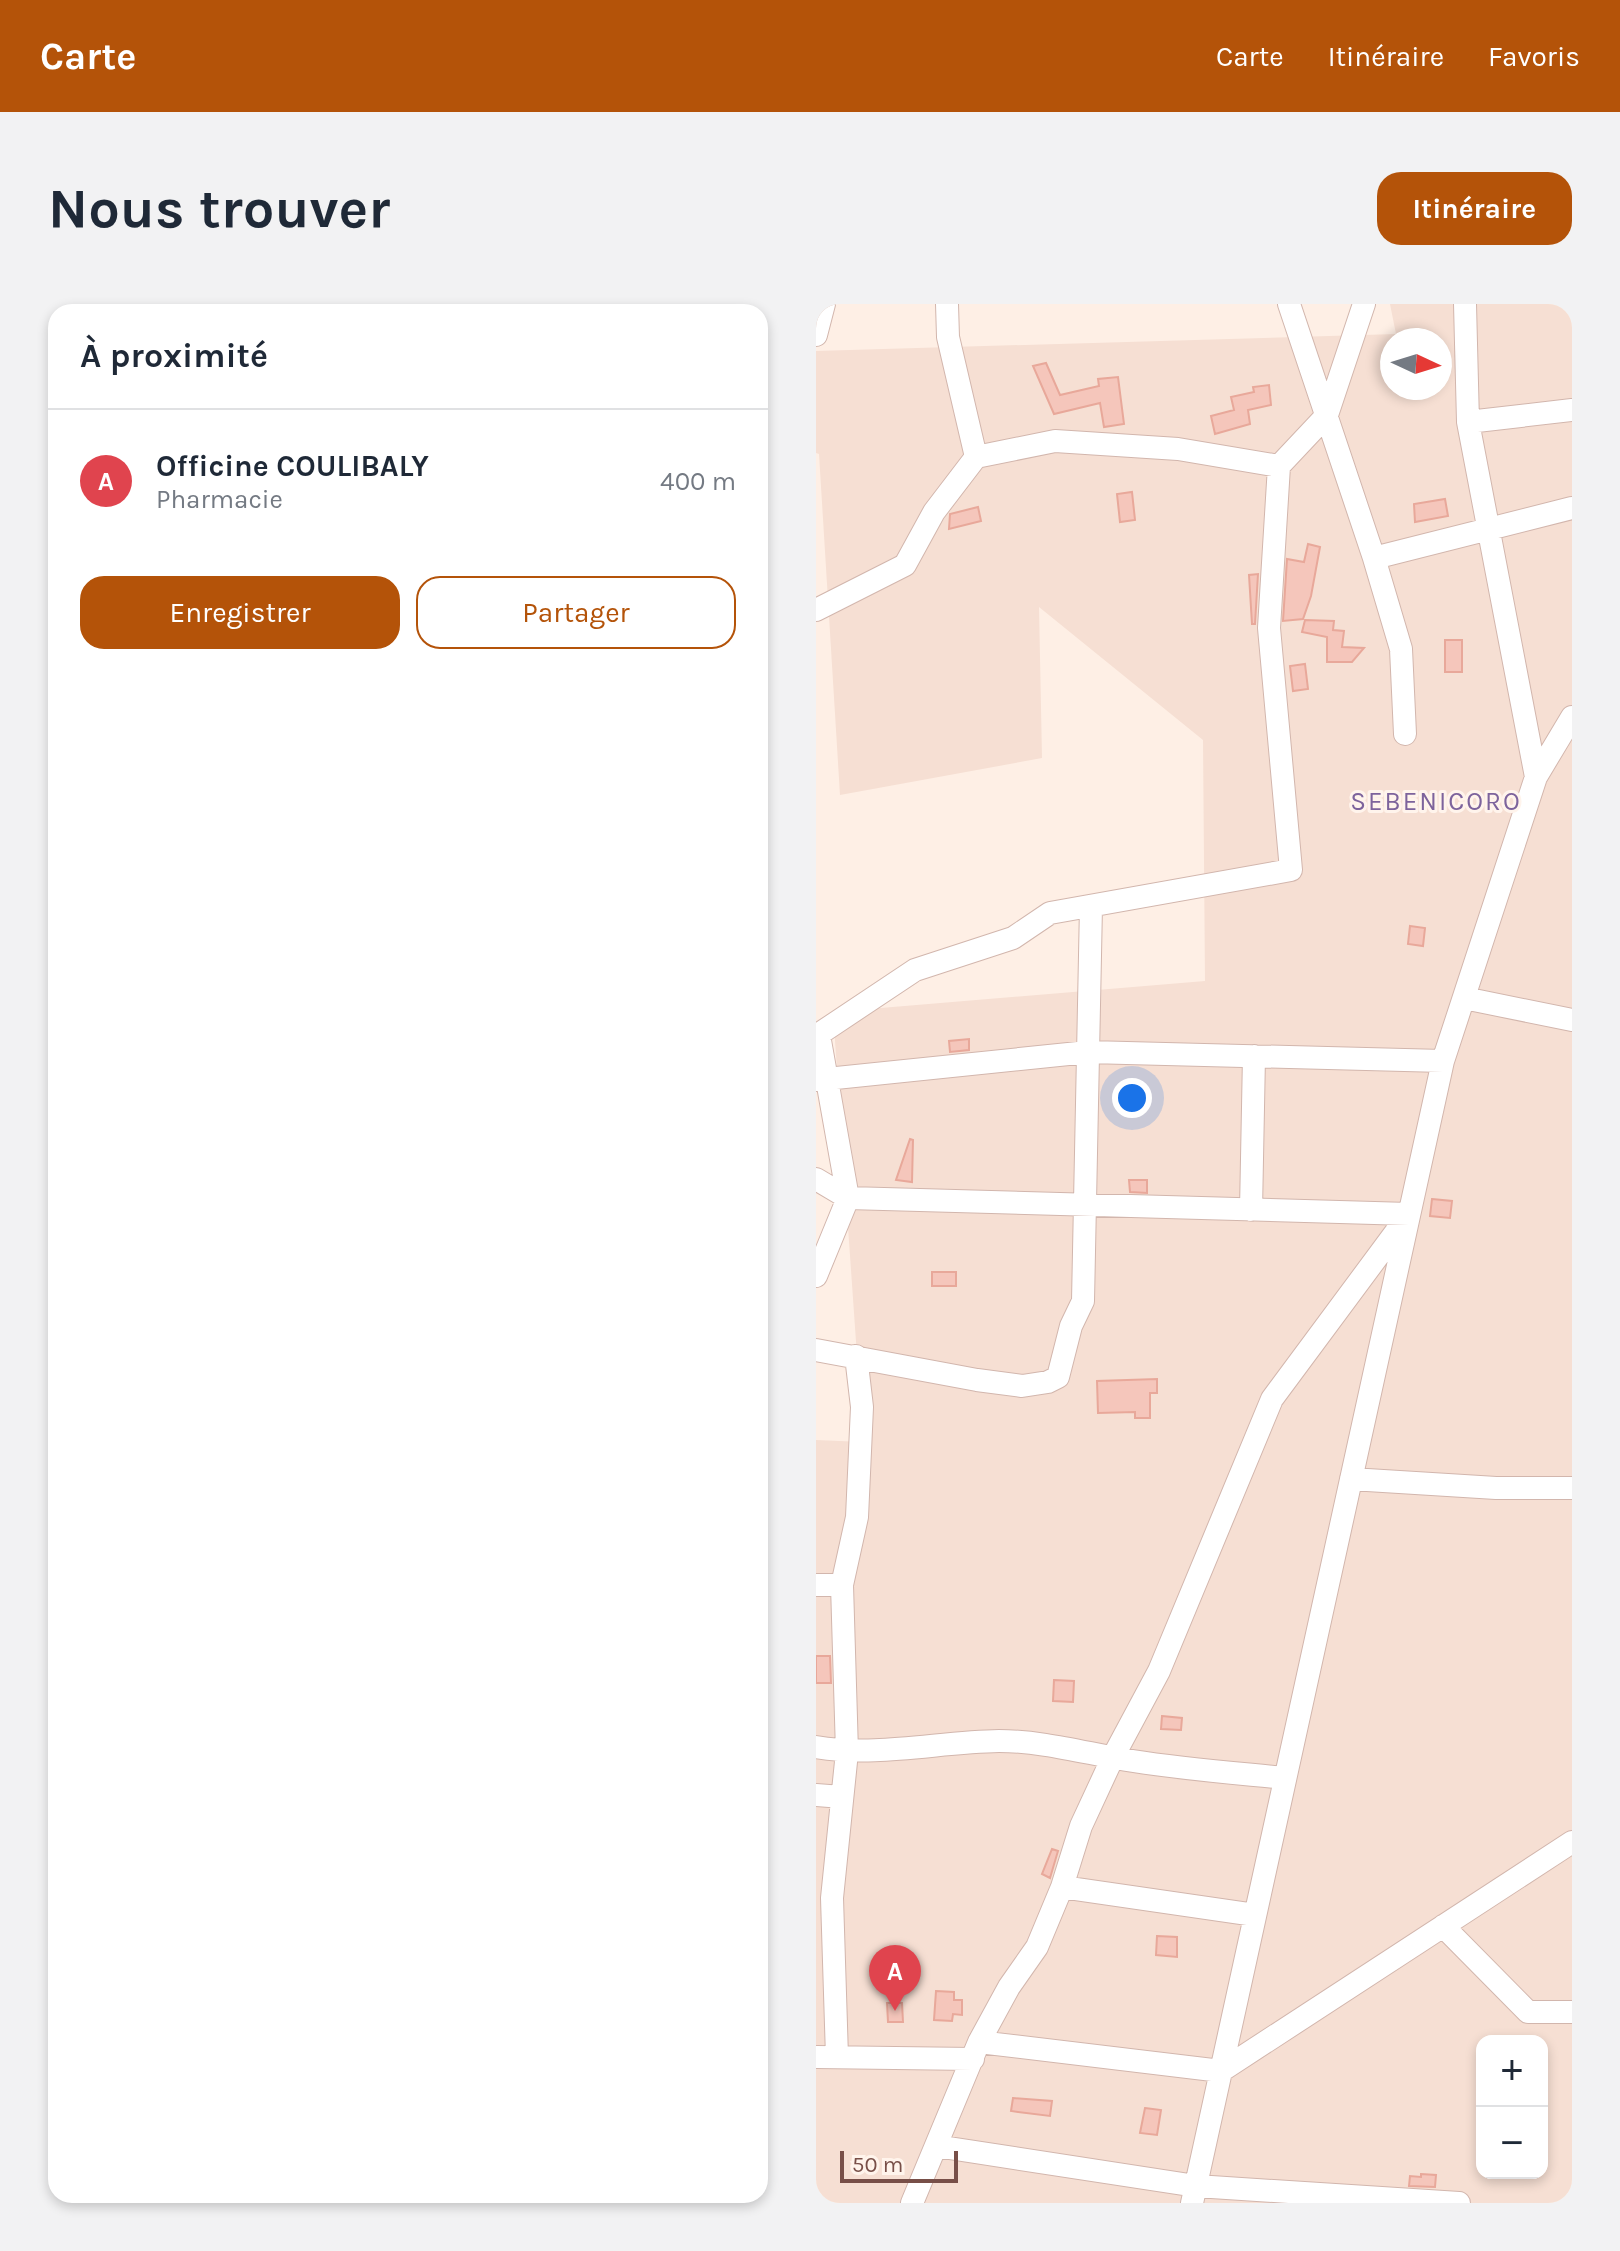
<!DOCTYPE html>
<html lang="fr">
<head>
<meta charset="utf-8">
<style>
	:root { --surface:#fff; --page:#f2f2f3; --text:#1f2937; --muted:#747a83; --line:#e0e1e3; --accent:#b45309 }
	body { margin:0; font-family:Karla,sans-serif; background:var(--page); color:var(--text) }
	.controls { position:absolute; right:24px; bottom:24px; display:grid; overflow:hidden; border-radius:16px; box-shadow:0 4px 12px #0003 }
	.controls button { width:72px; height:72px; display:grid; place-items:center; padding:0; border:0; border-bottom:2px solid var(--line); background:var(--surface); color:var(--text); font:40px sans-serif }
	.compass { position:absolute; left:564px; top:24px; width:72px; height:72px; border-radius:50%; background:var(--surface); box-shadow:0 4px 12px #0003; rotate:94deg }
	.scale { position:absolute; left:24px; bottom:20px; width:118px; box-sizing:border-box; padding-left:8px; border:4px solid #784f48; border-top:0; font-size:22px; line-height:28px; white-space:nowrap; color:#784f48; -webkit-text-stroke:6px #fff4ec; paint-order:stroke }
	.you { position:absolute; left:316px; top:794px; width:28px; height:28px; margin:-20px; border:6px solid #fff; border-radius:50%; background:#1a73e8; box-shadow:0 0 0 12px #1a73e833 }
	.badge { display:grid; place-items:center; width:52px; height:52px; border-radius:50%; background:var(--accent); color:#fff; font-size:26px; font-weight:700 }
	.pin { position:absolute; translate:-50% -66px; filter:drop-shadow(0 2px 4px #0008) }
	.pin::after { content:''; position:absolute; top:42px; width:28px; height:24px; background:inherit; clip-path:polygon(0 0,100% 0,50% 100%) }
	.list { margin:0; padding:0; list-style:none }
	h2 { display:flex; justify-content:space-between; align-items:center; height:104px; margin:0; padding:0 32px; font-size:34px }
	h2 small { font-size:26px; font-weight:400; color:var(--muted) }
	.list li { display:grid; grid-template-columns:52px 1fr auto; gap:24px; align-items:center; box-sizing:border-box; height:144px; padding:0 32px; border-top:2px solid var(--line) }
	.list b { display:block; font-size:30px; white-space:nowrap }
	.list p { margin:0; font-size:26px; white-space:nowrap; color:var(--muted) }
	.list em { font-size:26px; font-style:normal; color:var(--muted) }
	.actions { display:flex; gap:16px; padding:24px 32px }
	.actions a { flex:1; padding:18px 0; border:2px solid var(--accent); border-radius:24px; text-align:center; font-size:28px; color:var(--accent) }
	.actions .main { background:var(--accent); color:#fff }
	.map { position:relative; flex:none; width:756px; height:1899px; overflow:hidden; border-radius:24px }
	header { display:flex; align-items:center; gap:48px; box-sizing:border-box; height:112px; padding:0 40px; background:var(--accent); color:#fff }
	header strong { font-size:38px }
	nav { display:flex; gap:44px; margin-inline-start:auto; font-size:28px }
	.intro { display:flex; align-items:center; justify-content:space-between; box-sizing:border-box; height:192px; padding:0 48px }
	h1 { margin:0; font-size:56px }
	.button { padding:20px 36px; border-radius:24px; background:var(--accent); color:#fff; font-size:28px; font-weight:700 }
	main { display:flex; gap:48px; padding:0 48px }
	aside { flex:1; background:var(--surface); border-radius:24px; box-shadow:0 4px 12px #0003 }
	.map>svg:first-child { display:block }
	.residential { fill:#f6dfd3; fill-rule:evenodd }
	.building { fill:#f5c6bb; stroke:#e8a89a; stroke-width:2 }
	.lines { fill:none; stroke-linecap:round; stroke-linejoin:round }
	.minor-casing { stroke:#d2b6ad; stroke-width:24 }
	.minor { stroke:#fff; stroke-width:22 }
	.labels { text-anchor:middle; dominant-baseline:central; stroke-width:6; stroke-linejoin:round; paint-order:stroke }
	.quarter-label { font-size:26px; letter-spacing:2px; fill:#7d639c; stroke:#fff4ec }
</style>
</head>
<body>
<header>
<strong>Carte</strong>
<nav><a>Carte</a><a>Itinéraire</a><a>Favoris</a></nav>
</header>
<div class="intro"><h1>Nous trouver</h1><a class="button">Itinéraire</a></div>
<main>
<aside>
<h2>À proximité<small></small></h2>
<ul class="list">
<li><span class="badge" style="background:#e0444e">A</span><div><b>Officine COULIBALY</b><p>Pharmacie</p></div><em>400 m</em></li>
</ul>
<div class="actions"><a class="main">Enregistrer</a><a>Partager</a></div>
</aside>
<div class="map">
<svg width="756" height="1899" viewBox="0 0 756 1899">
	<rect width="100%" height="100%" fill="#feefe5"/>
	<path class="residential" d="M574,0H756V1899H0V1136L47,1138L17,708L389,677L387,436L223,303L226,454L24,491L3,150L0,149V47L580,30ZM576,36H624V84H576ZM666,1737H726V1869H666Z"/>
	<path class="building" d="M230,59L244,91L283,82L282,75L302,73L308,120L288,123L284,99L238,110L217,62Z
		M453,81L455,101L432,106L434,120L399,130L395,112L418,106L415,93L438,88L437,83Z
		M316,188L319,216L304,218L301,190Z
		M629,195L632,212L599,218L598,200Z
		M162,203L165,217L133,225L134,210Z
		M492,240L504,243L495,292L487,315L467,317L471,255L488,258Z
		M442,270L439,320H436L433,271Z
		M489,316L518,317L517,326L528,327L526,343L548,344L536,358H511V333L486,328Z
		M629,336H646V368H629Z
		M489,360L492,385L477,387L474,362Z
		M594,622L609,624L607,642L592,640Z
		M153,735V746L134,748L133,737Z
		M94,835L97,836L96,878L80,876Z
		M313,876H331V889L314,888Z
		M616,895L636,897L634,914L614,912Z
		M116,968H140V982H116Z
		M341,1075V1089H334V1114H319V1108L282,1109L281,1077Z
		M0,1352H14L15,1379H0Z
		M238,1376L258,1377L257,1398L237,1397Z
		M346,1412L366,1414L365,1426L345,1425Z
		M236,1545L242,1547L234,1574L226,1570Z
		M341,1632L361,1633V1653L340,1651Z
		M120,1687L138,1688V1696H146V1711L137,1710L136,1717L118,1716Z
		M71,1699H86L87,1718H72Z
		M197,1794L236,1797L234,1812L195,1807Z
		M329,1804L345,1806L341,1831L324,1829Z
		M605,1870L620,1871L619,1883L593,1882L594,1872L605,1873Z"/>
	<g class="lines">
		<g class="minor-casing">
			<path id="minor" d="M131,0L132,33L160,153
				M473,0L558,254L585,345L589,430
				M649,0L652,118L720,473
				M0,31L8,0
				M652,118L756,106
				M558,254L756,204
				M0,306L89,261L118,208L160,153L239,137L362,145L463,162L511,111L548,0
				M648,694L756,716
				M0,732L99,666L197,634L234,609L475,566L453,324L463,162
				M0,776L272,748L627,757
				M0,875L32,894L593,910
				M435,906L438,752
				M0,972L32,894L3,731
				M0,1046L161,1076L206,1082L232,1078L242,1073L255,1022L267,997L275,602
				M535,1175L680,1184H756
				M0,1281H26
				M0,1443C61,1453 122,1438 183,1437C229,1437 272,1450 317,1457C367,1465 419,1469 469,1474
				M0,1491L26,1493
				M246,1583L439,1611
				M627,1622L712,1708H756
				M163,1738L405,1767L756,1538
				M0,1753L157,1755
				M21,1753L16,1594L31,1448L26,1281L41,1213L46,1103L40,1052
				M120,1842L380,1882L643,1899
				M96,1899L163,1738L193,1683L221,1643L246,1583L265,1522L297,1453L343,1367L456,1095L588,917
				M376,1899L627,757L720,473L756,413"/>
		</g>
		<use href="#minor" class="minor"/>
	</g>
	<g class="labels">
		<g class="quarter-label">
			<text x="620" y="497">SEBENICORO</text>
		</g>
	</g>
</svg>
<div class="controls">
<button>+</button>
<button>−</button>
</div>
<svg class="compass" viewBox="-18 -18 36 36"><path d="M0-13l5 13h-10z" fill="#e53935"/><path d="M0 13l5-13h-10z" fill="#747a83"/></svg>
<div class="scale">50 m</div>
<div class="you"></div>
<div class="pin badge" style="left:79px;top:1707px;background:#e0444e">A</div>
</div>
</main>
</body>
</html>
